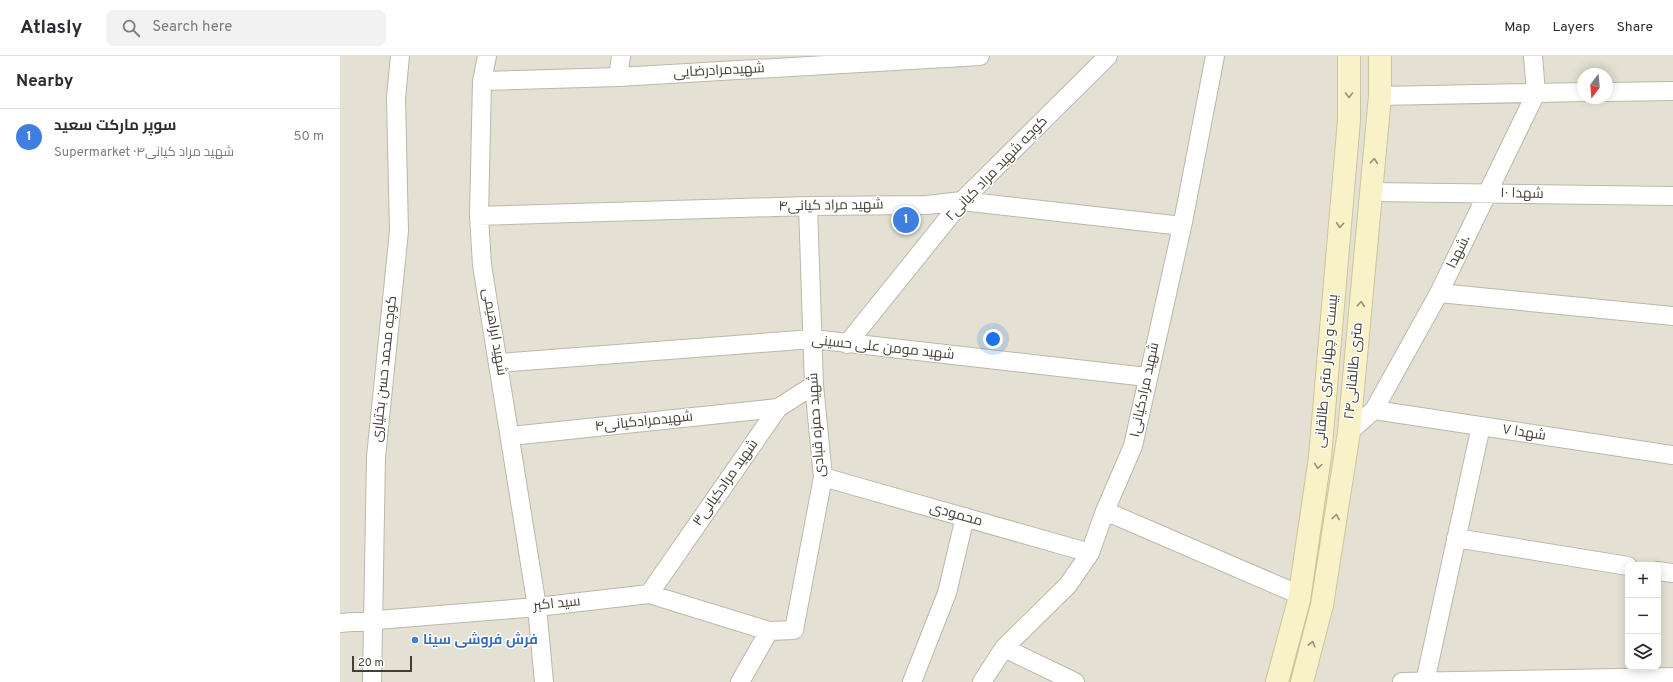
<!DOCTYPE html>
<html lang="en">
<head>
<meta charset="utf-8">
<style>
	:root { --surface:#fff; --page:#f2f2f3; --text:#2b2b33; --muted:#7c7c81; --line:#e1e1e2; --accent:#b45309 }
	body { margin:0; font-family:Overpass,Cairo,sans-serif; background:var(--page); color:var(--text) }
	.controls { position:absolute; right:12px; bottom:12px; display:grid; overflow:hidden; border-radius:8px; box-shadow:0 2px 10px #0003 }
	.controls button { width:36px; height:36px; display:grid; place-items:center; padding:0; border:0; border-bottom:1px solid var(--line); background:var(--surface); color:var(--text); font:20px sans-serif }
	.compass { position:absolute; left:1237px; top:12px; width:36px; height:36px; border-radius:50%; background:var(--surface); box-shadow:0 2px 10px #0003; rotate:196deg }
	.scale { position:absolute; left:12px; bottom:10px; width:60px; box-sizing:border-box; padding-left:4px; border:2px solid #433f36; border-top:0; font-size:11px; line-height:14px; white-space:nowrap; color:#433f36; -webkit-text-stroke:3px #fff; paint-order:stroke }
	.you { position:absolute; left:653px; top:283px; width:14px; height:14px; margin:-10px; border:3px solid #fff; border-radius:50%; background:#1a73e8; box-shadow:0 0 0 6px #1a73e833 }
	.badge { display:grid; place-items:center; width:26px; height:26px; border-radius:50%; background:var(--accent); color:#fff; font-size:13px; font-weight:700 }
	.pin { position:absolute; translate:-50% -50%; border:2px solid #fff; box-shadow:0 1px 4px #0006 }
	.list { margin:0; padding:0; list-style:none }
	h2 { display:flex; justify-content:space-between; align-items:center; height:52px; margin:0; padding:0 16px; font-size:17px }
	h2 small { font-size:13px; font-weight:400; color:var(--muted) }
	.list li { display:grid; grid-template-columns:26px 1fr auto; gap:12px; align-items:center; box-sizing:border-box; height:56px; padding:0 16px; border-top:1px solid var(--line) }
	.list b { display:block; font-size:15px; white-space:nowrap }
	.list p { margin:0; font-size:13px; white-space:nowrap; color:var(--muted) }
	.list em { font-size:13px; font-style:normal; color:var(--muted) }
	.icon { flex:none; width:22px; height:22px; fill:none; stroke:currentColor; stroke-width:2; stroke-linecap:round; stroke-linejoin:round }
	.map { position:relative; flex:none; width:1333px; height:626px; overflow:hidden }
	header { display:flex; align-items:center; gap:24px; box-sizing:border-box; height:56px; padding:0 20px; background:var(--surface); border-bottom:1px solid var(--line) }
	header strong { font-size:19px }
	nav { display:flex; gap:22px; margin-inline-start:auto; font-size:14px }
	.search { width:280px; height:36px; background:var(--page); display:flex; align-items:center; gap:10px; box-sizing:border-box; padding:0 14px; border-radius:8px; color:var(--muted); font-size:15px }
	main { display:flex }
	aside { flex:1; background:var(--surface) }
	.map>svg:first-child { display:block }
	.residential { fill:#e4e1d4; fill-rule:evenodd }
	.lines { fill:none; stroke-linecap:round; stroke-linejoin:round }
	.minor-casing { stroke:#bbb7a9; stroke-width:20 }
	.secondary-casing { stroke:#cdc499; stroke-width:24 }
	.minor { stroke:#fff; stroke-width:18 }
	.secondary { stroke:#f9f2c8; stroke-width:22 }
	.oneway { stroke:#959078 }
	.shop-dot { fill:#3f7fe0; stroke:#fff; stroke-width:1.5 }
	.labels { text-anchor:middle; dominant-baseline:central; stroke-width:3; stroke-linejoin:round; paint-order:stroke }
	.street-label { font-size:14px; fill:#433f36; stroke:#fff }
	.shop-label { font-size:14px; font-weight:bold; fill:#366cbe; stroke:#fff; text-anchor:start }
</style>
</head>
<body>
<header>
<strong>Atlasly</strong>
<div class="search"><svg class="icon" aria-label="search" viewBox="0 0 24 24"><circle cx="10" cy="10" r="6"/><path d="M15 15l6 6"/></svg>Search here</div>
<nav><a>Map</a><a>Layers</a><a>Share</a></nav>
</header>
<main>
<aside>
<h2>Nearby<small></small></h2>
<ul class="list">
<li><span class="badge" style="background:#3f7fe0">1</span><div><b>سوپر مارکت سعید</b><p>Supermarket · شهید مراد کیانی۴</p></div><em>50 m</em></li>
</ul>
</aside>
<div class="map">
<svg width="1333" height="626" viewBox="0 0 1333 626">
	<rect width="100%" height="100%" fill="#f1efe6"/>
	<path class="residential" d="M0,0H1333V626H0ZM1243,18H1267V42H1243ZM1288,509H1318V611H1288Z"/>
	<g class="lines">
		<g class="minor-casing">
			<path id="minor" d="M147,0L142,25L139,160L142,209L197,551L204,626
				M278,21L281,0
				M142,25L278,21L640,0
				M1267,36L1333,35
				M1040,40L1243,36
				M1031,136L1333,140
				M139,160L468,150L587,149L622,145L842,170
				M1099,237L1333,260
				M507,288L622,145L768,0
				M159,307L473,283L807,321
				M1034,354L1333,399
				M1009,376L1034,354L1099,237L1196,37L1193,0
				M171,380L438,352
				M483,421L750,497
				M765,455L960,539
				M1116,482L1288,510
				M1318,515L1333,517
				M309,538L438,352L474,329
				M0,567L197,551L309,538L429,575
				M664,592L735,626
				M32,626L36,401L59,175L56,42L60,0
				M400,626L429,575L454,574L483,421L474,329L468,150
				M572,626L607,537L625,461
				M642,626L664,592L728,529L750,497L765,455L793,390L843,166L875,0
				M1062,626L1333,621
				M1085,626L1141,370"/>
		</g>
		<g class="secondary-casing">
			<path id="secondary" d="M937,626L959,544L980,401L1009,64V0
				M962,626L982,549L1009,376L1040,40V0"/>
		</g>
		<use href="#minor" class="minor"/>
		<use href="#secondary" class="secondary"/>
	</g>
	<defs><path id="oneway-chevron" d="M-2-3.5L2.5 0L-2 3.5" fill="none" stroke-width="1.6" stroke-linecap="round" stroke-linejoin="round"/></defs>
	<g class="oneway">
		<use href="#oneway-chevron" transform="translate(1009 39) rotate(90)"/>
		<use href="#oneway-chevron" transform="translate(1034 105) rotate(-85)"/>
		<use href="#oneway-chevron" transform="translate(1000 169) rotate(95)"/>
		<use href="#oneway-chevron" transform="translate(1021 248) rotate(-85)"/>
		<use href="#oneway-chevron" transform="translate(978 410) rotate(98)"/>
		<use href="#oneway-chevron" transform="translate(996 461) rotate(-81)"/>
		<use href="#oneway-chevron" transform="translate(972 588) rotate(-76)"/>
	</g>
	<circle class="shop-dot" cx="75" cy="584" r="4"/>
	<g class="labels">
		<g class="street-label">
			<text transform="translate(379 15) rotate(-3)">شهیدمرادرضایی</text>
			<text transform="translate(657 113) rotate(-46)">کوچه شهید مراد کیانی۲</text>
			<text transform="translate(1182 138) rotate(1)">شهدا ۱۰</text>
			<text transform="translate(491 150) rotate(-1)">شهید مراد کیانی۴</text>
			<text transform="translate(1119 196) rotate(-64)">شهدا.</text>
			<text transform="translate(154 276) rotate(80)">شهید ابراهیمی</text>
			<text transform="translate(543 292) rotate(6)">شهید مومن علی حسینی</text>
			<text transform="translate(45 313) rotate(-84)">کوچه محمد حسن بختیاری</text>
			<text transform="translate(987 315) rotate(-85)">بیست و چهار متری طالقانی</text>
			<text transform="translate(1014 315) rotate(-85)">۲۴متری طالقانی</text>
			<text transform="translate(805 334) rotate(-78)">شهید مرادکیانی۱</text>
			<text transform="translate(304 366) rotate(-6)">شهیدمرادکیانی۴</text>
			<text transform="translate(477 369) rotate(-94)">شهید حمزه قبادی</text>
			<text transform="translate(1184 377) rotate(9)">شهدا ۷</text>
			<text transform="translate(386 427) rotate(-55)">شهید مرادکیانی۳</text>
			<text transform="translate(616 459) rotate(16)">محمودی</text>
			<text transform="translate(217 548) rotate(-6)">سید اکبر</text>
		</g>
		<g class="shop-label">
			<text x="83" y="584">فرش فروشی سینا</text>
		</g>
	</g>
</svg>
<div class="controls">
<button>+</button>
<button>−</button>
<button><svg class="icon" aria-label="layers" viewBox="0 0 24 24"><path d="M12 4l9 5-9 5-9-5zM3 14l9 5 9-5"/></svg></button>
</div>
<svg class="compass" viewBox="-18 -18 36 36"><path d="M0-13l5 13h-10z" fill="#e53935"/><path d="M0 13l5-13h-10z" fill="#7c7c81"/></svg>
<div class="scale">20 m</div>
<div class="you"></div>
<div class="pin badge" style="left:566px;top:164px;background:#3f7fe0">1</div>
</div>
</main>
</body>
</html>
